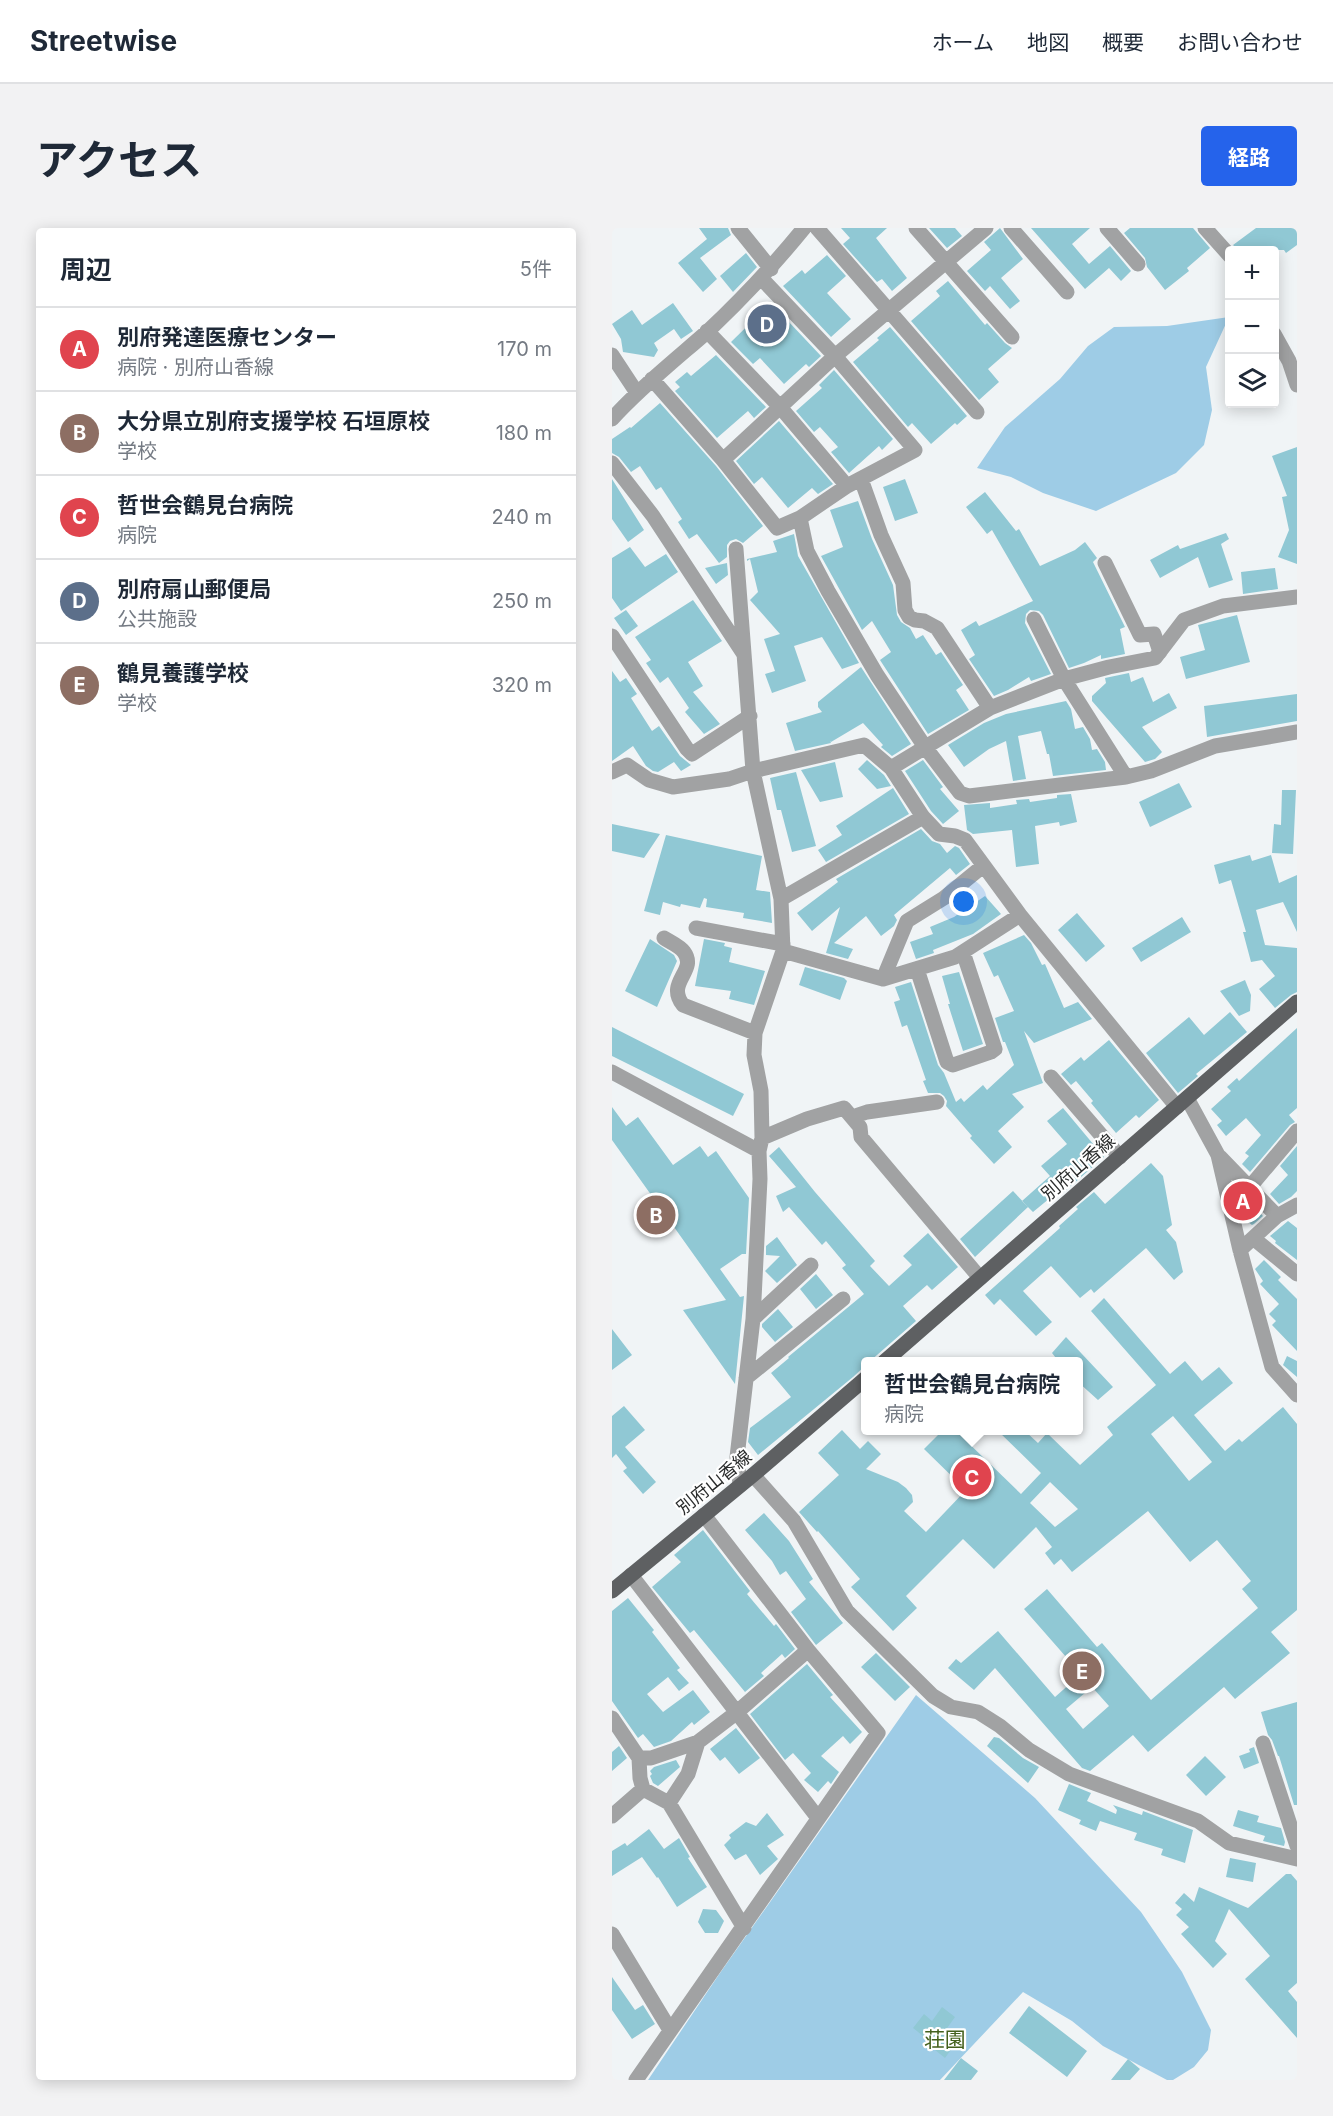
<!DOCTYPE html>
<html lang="ja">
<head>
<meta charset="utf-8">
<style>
	:root { --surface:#fff; --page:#f2f2f3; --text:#1f2937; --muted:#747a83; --line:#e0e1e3; --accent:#2563eb }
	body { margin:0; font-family:Inter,"Noto Sans JP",sans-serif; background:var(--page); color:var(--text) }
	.controls { position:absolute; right:18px; top:18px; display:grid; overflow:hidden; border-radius:6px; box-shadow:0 3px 15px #0003 }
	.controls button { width:54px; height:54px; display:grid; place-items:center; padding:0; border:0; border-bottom:2px solid var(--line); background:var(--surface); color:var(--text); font:30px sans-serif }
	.you { position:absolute; left:352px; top:674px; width:21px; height:21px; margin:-15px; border:4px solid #fff; border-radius:50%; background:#1a73e8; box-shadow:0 0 0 9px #1a73e833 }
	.badge { display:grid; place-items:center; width:39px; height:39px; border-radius:50%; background:var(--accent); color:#fff; font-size:20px; font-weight:700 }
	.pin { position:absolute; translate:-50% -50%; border:3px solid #fff; box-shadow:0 2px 6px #0006 }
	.popup { position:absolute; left:249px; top:1129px; width:222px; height:78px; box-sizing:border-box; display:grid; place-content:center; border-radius:6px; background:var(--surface); filter:drop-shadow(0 2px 4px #0005); font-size:20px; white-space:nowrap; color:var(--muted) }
	.popup b { font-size:22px; color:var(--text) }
	.popup::after { content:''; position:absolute; left:50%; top:100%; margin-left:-12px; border:12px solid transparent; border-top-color:var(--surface) }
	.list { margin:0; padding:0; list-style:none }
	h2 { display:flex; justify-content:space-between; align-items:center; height:78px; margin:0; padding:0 24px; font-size:26px }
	h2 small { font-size:20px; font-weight:400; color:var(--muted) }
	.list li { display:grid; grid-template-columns:39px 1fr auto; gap:18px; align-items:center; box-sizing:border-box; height:84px; padding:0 24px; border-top:2px solid var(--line) }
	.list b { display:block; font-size:22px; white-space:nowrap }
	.list p { margin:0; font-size:20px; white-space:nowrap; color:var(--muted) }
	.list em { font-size:20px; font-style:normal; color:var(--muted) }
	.icon { flex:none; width:33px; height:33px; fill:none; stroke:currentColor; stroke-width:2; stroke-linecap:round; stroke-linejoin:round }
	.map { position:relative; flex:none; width:685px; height:1852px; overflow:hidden; border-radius:6px }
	header { display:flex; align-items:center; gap:36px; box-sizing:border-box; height:84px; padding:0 30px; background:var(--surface); border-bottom:2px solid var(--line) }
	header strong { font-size:28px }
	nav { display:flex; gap:33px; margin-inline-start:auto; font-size:21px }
	.intro { display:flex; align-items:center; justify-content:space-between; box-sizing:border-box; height:144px; padding:0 36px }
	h1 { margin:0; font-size:42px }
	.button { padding:15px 27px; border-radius:6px; background:var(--accent); color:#fff; font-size:21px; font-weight:700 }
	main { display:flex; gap:36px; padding:0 36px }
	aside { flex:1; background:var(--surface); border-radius:6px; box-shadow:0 3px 15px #0003 }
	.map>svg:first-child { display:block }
	.forest { fill:#9ecce6 }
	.building { fill:#90c8d4; fill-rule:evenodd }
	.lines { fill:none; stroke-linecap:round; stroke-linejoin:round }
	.minor { stroke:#a1a2a3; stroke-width:15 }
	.major { stroke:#5e6062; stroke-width:15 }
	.labels { text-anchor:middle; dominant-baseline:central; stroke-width:4.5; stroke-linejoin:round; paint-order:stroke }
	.street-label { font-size:18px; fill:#2a2c2c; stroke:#fff }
	.quarter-label { font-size:21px; fill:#44611e; stroke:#fff }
</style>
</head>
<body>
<header>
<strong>Streetwise</strong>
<nav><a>ホーム</a><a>地図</a><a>概要</a><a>お問い合わせ</a></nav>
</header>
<div class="intro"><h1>アクセス</h1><a class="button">経路</a></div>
<main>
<aside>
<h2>周辺<small>5件</small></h2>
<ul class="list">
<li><span class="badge" style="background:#e0444e">A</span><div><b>別府発達医療センター</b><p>病院 · 別府山香線</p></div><em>170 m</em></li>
<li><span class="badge" style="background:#8d6e63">B</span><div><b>大分県立別府支援学校 石垣原校</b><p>学校</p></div><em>180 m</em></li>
<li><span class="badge" style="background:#e0444e">C</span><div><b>哲世会鶴見台病院</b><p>病院</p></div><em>240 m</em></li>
<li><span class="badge" style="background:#5c6f8a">D</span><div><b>別府扇山郵便局</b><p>公共施設</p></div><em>250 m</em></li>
<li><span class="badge" style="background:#8d6e63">E</span><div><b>鶴見養護学校</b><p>学校</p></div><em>320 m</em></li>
</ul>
</aside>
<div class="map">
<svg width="685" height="1852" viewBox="0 0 685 1852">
	<rect width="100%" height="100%" fill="#f0f4f6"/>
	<path class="forest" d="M617,89L594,139L600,182L592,217L564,245L484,283L431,265L399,249L365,240L393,199L448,151L476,118L502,99L555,98Z
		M304,1467L423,1570L529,1684L570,1744L599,1802L596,1822L582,1839L561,1852H555L491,1818L460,1793L411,1764L328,1852H36L108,1745Z"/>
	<path class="building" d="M87,0H116L119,7L88,30L105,51L91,64L66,35L95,11Z
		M229,0H275L264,10L295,50L280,63L270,51L265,54L231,16L238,10Z
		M317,0H343L350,8L335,20Z
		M388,0L411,31L389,50L408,73L398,81L378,58L373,63L355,43L379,22L372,14Z
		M419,0H478L460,16L477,36L498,18L519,43L509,53L497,40L473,61Z
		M518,0H581L598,20L575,40L577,43L553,62L535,39L533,30L512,5Z
		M644,0H685V17L674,25L672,22H626L621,17Z
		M134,25L145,39L121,64L108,48Z
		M215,27L234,48L215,65L239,91L219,109L171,58L190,42L193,46Z
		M336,53L373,97L375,95L393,115L400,120L376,141L387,154L367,172L299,93L328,68L324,63Z
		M61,75L81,103L69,111L62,101L42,115L46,122L42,129L11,124L9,111L0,96L20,82L30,97Z
		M159,75L209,128L197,139L194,136L172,156L148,130L141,136L119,114Z
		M278,99L355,188L345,197L343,195L319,216L300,195L296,199L241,134L267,112L265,110Z
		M104,127L154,179L142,190L136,183L105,210L63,163L68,159L63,154L75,144L79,148Z
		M222,142L281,211L270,222L267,218L237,245L219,224L226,219L208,199L202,204L184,183L210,160L207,157Z
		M48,175L104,238L151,298L131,315L124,311L118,313L115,317V329L107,335L85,306L77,311L66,294L70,291L49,259L44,262L28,238L19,244L7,229L0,225V211L18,199L19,200Z
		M167,193L221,256L206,266L200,260L176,280L150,249L142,256L124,233Z
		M685,219V336L666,329L677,302L670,269L675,268L660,228Z
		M0,251L32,302L16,314L0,291Z
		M293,251L306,285L283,293L271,259Z
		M373,264L404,303L407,301L428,338L463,322L473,314L485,330L481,334L513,399L508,401L513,426L489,431V427L472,435L457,440L431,387L427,383L418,382L414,386L413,395L439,446L419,453L417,449L396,462L382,468L357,431L363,427L349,402L364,393L367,398L421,373L380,302L375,306L354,279Z
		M246,273L260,311L281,357L285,387L289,394L298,400L304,411L311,407L324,427L329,424L351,457L344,462L357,482L316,506L268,432L279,424L260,393L250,402L209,328L231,319L218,282Z
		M614,305L617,311L609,316L621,352L597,360L586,329L548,350L538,332L566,317L568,321Z
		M182,306L186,328L247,435L230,441L210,409L182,418L194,453L160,465L153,446L163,443L152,411L168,406L138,372L146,364L138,331L135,333V331L165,324L161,313Z
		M18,319L33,339L54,326L66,344L9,383L0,370V330Z
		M115,335L116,347L104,356L93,340Z
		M663,340L666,361L631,366L629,344Z
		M81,372L110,413L76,434L91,458L81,464L108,496L92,506L73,484L77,480L56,449L48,455L34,435L39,432L23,409Z
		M14,382L26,398L14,407L2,390Z
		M625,387L638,434L574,451L568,429L593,422L586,397Z
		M249,439L299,516L280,528L269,519L271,517L251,495L219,514L218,513L219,515L183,523L174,495L210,484L206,479V474Z
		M0,443L8,454L14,450L25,466L19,470L40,503L47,498L68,528L79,537L69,543L62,534L46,544L41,543L34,538L21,518L0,533Z
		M517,445L519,454L531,449L541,474L557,465L565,480L530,499L550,524L543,531L533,534L480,473V468L494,455L493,450Z
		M685,466V493L595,509L592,478Z
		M454,473L459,481L463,501L471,499L478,511L480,522L485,521L493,534L494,542L441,548L437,526H435L429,503L406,508L414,551L401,553L394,513L377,521L352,539L336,517L372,495L394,486Z
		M255,532L272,547L279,558L265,561L246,541Z
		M311,532L331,559L328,561L347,583L331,596L319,583L293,543Z
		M223,534L231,569L208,574L189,542Z
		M184,544L204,618L180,624L169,582H165L158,550Z
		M567,555L580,579L538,599L527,574Z
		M281,560L297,586L214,634L206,622L230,607L224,598Z
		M670,562H684L681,626L660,625L662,596L669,597Z
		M459,566L465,594L448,598L447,594L423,598L427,636L404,639L400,602L361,606L355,602L352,577L378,575V580L405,576L404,572L417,571L418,574L445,570V567Z
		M0,596L48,606L32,630L0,623Z
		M309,601L320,613L328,616L335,625L343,618L347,620L358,636L344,647L338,640L282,687L285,692L282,698L269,708L254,688L222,715L241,721L236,731L214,725L228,679L200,703L185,685L226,654L224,651Z
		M54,607L150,628L144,662L158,664L160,695L131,690L132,685L94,679L95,671L92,670L88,680L69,676L68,679L51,674L48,687L32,683Z
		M638,627L640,633L659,627L667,655L685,647V704L671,674L644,682L653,717L685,720V764L679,767L663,780L647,761L663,748L650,732L639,734L631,704H634L619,652L607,656L602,637Z
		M373,668L389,686L361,706L321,722L322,725L304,731L298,714L321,706L318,699L342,689Z
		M465,685L493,718L474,734L446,702Z
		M570,689L579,704L529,734L520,720Z
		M412,707L419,715L430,737L433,736L452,780L466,774L480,791L422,815L412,803L431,855L400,866L412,879L386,903L400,919L382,936L358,910L360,908L334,878L335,873L332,868L328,865H316L311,853L314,852L295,797L290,799L282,774L288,772L283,759L299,754L326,837L332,845L344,874L349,870L352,874L371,857L375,862L402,837L393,814H391L383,790L402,783L386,747L382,749L371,725Z
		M38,711L62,727L65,733L45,779L13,763Z
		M92,711L113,715L112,718L120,720L117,734L153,743L142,777L117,771L119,763L83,758Z
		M193,739L232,750L235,753L228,772L187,757Z
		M347,744L371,816L351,823L336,776H338L330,748Z
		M633,752L639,767L638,783L627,788L608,763Z
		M618,784L635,804L584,846L586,848L566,865L534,825L577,789L592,807Z
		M0,799L132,866L121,888L0,828Z
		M685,800V880L677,887L683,894L678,897L638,944L630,936L637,928L633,925L649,907L634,890L614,908L605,897L610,893L599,881L619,863L615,859L625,850L627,853Z
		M497,812L547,872L527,890L524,887L504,905L479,875L481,873L464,853L459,857L449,846L469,829L472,833Z
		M0,879L14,898L26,889L61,937L88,918L96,929L104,923L137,970L134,1026H130L108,1041L128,1069L132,1068L123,1156L71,1082L114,1072L0,912Z
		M451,880L492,929L452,964L449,961L421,984L410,973L438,948L429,938L455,916L435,893Z
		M685,918V963L679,969L667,976L658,966L676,947L668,938Z
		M167,919L203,964L263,1033L258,1038L277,1058L300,1037L291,1028L316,1005L346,1039L320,1062L315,1057L291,1078L304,1093L265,1127L257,1134H254V1137L241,1149L146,1227L136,1214L138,1200L179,1169L159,1145L177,1130L176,1129L252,1066L230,1040L234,1037L214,1013L210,1017L177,979L171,984L164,968L184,959L157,928Z
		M539,935L551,948L560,997L554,1002L564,1014L571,1044L562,1052L534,1020L482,1065L479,1061L468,1070L439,1038L411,1063L440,1094L424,1108L388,1071L382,1077L373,1067L448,1000L447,998L466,981L464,979L482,964L493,976Z
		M623,959L651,988L642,996L640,997L631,990Z
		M401,963L416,979L363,1029L348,1011Z
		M676,993L685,1000V1032L663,1015L664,1013L658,1008Z
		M165,1009L185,1037L165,1055L153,1043L168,1028L154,1027V1018Z
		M652,1032L669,1049L666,1052L685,1071V1123L660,1097L664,1093L657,1086L667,1076L648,1056L651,1053L643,1041Z
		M204,1046L221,1067L204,1081L188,1061Z
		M492,1070L558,1146L573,1133L590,1153L607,1139L621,1155L582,1187L613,1223L627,1211L630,1214L671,1179L685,1196V1382L659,1404L678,1425L623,1471L612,1459L536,1524L521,1507L478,1543L470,1540L383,1440L362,1462L336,1440L344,1431L349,1435L386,1403L443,1469L469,1446L412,1381L435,1361L485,1419L490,1415L539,1472L646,1380L630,1361L639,1353L605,1312L578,1334L536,1283L460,1344L449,1331L442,1337L433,1325L440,1319L424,1299L382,1341L351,1311L294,1368L305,1380L281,1403L239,1359L248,1351L206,1303L205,1304L187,1284L227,1247L206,1225L230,1202L248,1221L256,1213L269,1226L254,1241L286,1254L294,1260L300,1267L301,1274L292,1283L314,1304L354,1262L312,1221L330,1203H344L409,1266L429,1245L386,1203H413L426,1215L435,1205L468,1237L501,1207L495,1199L544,1157L479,1083ZM561,1188L600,1234L577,1253L539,1206ZM438,1254L466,1281L443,1299L418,1275ZM480,1459L497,1478L471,1501L454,1481Z
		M166,1081L181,1099L163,1114L150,1099V1096Z
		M0,1101L20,1127L0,1142Z
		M454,1109L501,1159L486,1172L466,1154V1134H447L440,1125Z
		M675,1128L685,1133V1149L671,1137Z
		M12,1178L33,1202L13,1219L44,1254L31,1266L11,1243L15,1240L4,1226L0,1230V1188Z
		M152,1285L177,1313L201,1351L197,1354L231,1395L204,1417L179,1384L194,1371L174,1343L168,1347L160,1333L133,1302Z
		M91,1302L138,1363L135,1366L162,1398L164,1396L183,1421L173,1430L170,1426L149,1445L152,1448L133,1464L82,1402L78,1405L40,1359L69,1334L62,1327Z
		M16,1370L42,1402L40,1404L68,1440L65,1442L77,1455L67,1463L56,1449L35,1466L51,1484L81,1462L98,1484L82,1497L80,1494L59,1513L42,1519L31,1506L26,1510L0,1473V1383Z
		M264,1425L298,1459L283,1473L249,1439Z
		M195,1436L221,1467L218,1469L250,1504L238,1516L231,1508L209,1528L227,1544L219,1556L216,1553L206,1564L192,1552L199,1545L181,1525L173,1532L138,1486Z
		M685,1474V1577H682L667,1528H666L660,1512L656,1507L649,1484Z
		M124,1500L148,1530L127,1546L113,1529L108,1533L98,1521Z
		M382,1509L387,1510L411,1530L427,1539L416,1555L375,1518Z
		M7,1518L15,1530L0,1543V1524Z
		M642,1519L647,1535L632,1541L627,1528L638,1524L637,1521Z
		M593,1528L614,1549L594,1568L574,1547Z
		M64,1532L68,1539L46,1558L41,1555L38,1548L40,1546L38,1543L42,1539Z
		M457,1556L479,1565L475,1573L504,1586L505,1582L501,1577L530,1587L531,1583L581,1602L573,1635L549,1627L551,1621L522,1612L525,1605L488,1593L484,1603L467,1596L469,1592L446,1582Z
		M626,1582L647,1588L645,1594L669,1600L673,1614L672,1618L651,1613L653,1608L621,1598Z
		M155,1585L172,1607L155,1618L166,1631L148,1647L134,1626L123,1632L112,1617L119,1610L117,1607L134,1594L144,1598Z
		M37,1601L52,1621L67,1610L78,1629L76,1630L95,1659L65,1679L46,1649L45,1650L30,1629L0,1648V1623L13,1615L15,1618Z
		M618,1630L644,1635L641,1654L614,1649Z
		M674,1646H679L685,1653V1755L676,1763L685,1774V1810L633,1751L658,1728L617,1681L603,1713L615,1726L601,1740L569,1706L577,1699L564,1687L570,1681L563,1675L572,1665L582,1674L587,1659L636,1680Z
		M91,1681L104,1682L112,1693L106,1705H93L86,1694Z
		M0,1749L23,1782L31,1777L43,1796L20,1811L0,1782Z
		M417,1778L475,1823L455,1849L397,1805Z
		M330,1779L343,1789L333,1803L346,1812L333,1830L323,1822L325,1819L301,1800L312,1786L320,1793Z
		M349,1830L366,1843L359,1852H332Z
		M516,1831L528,1841L518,1852H499Z"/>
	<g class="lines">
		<path class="minor" d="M126,0L159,41
			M205,0L365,184
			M304,0L400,109
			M399,0L455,64
			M495,0L526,36
			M593,0L618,28
			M95,103L169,180L235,258
			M662,106L677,133L685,157
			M0,127L25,165
			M40,151L111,232L165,300L188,290L235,258L303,222L223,128L150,51
			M0,191C29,159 63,132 95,104C130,71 162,37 192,0
			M111,232L223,128L374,0
			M0,235L41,288L131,425
			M249,251L269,307L291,355L293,382L297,389L303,392L312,393L325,400L378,480
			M188,290L195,323L216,363L265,447L313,519L348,565L357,568L514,549L539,543L603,518L685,504
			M124,321L141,543L169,671L171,723L143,805L142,827L149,863L150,910L147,923L148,951L141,1091L125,1229L128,1257
			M493,335L528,407L542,406L548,424
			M422,391L452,451L514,549
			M0,408L75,521L80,526L138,488
			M279,540L378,480L452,451L497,439L543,430L572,392L611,378L685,369
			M0,544L15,537L37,552L61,559L117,551L141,543L252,517L279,540L311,589L327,606L343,608L353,612L408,687L565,879
			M169,671L311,589
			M84,700L171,716
			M52,710C58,714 68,718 72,724C86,743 53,754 71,777L143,805
			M171,723L271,751L343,729L408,687
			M305,741L335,834L341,837L379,824L383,821L351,724
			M271,751L295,693L332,670L371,638
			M0,844L147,923
			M439,849L508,929
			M575,870L606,927L628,1022L660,1139L685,1167
			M240,889L255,884L325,874
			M150,910L195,891L232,880L248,899L249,909L368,1050
			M608,929L665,988
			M637,960L685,903
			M641,1010L685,1046
			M628,1022L665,988L685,977
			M141,1091L199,1037
			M134,1150L231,1071
			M141,1247L182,1293L235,1383L321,1468L339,1479L366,1484L388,1498L417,1522L457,1546L586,1593L617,1615L685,1631
			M19,1347L206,1590
			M0,1490L27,1530L28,1550L31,1561L0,1588
			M86,1514L76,1546L57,1575L132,1700
			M651,1515L685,1618
			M27,1530H39L86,1514L124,1485L196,1422
			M31,1561L57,1575
			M0,1706L58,1802
			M24,1852L266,1505L196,1422L92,1287"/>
		<path class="major" d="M272,1134L685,774
			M0,1363L141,1247L254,1150"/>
	</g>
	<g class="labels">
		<g class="street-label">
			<text transform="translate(466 939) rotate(-41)">別府山香線</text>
			<text transform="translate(102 1254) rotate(-39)">別府山香線</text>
		</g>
		<g class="quarter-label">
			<text x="333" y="1811">荘園</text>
		</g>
	</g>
</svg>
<div class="controls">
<button>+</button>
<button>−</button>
<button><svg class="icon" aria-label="layers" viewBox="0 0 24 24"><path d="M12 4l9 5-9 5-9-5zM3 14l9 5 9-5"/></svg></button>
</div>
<div class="you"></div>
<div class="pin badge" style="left:631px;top:973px;background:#e0444e">A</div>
<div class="pin badge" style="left:44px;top:987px;background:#8d6e63">B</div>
<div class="pin badge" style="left:360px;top:1249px;background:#e0444e">C</div>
<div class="popup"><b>哲世会鶴見台病院</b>病院</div>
<div class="pin badge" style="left:155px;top:96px;background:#5c6f8a">D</div>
<div class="pin badge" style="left:470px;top:1443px;background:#8d6e63">E</div>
</div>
</main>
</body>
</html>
